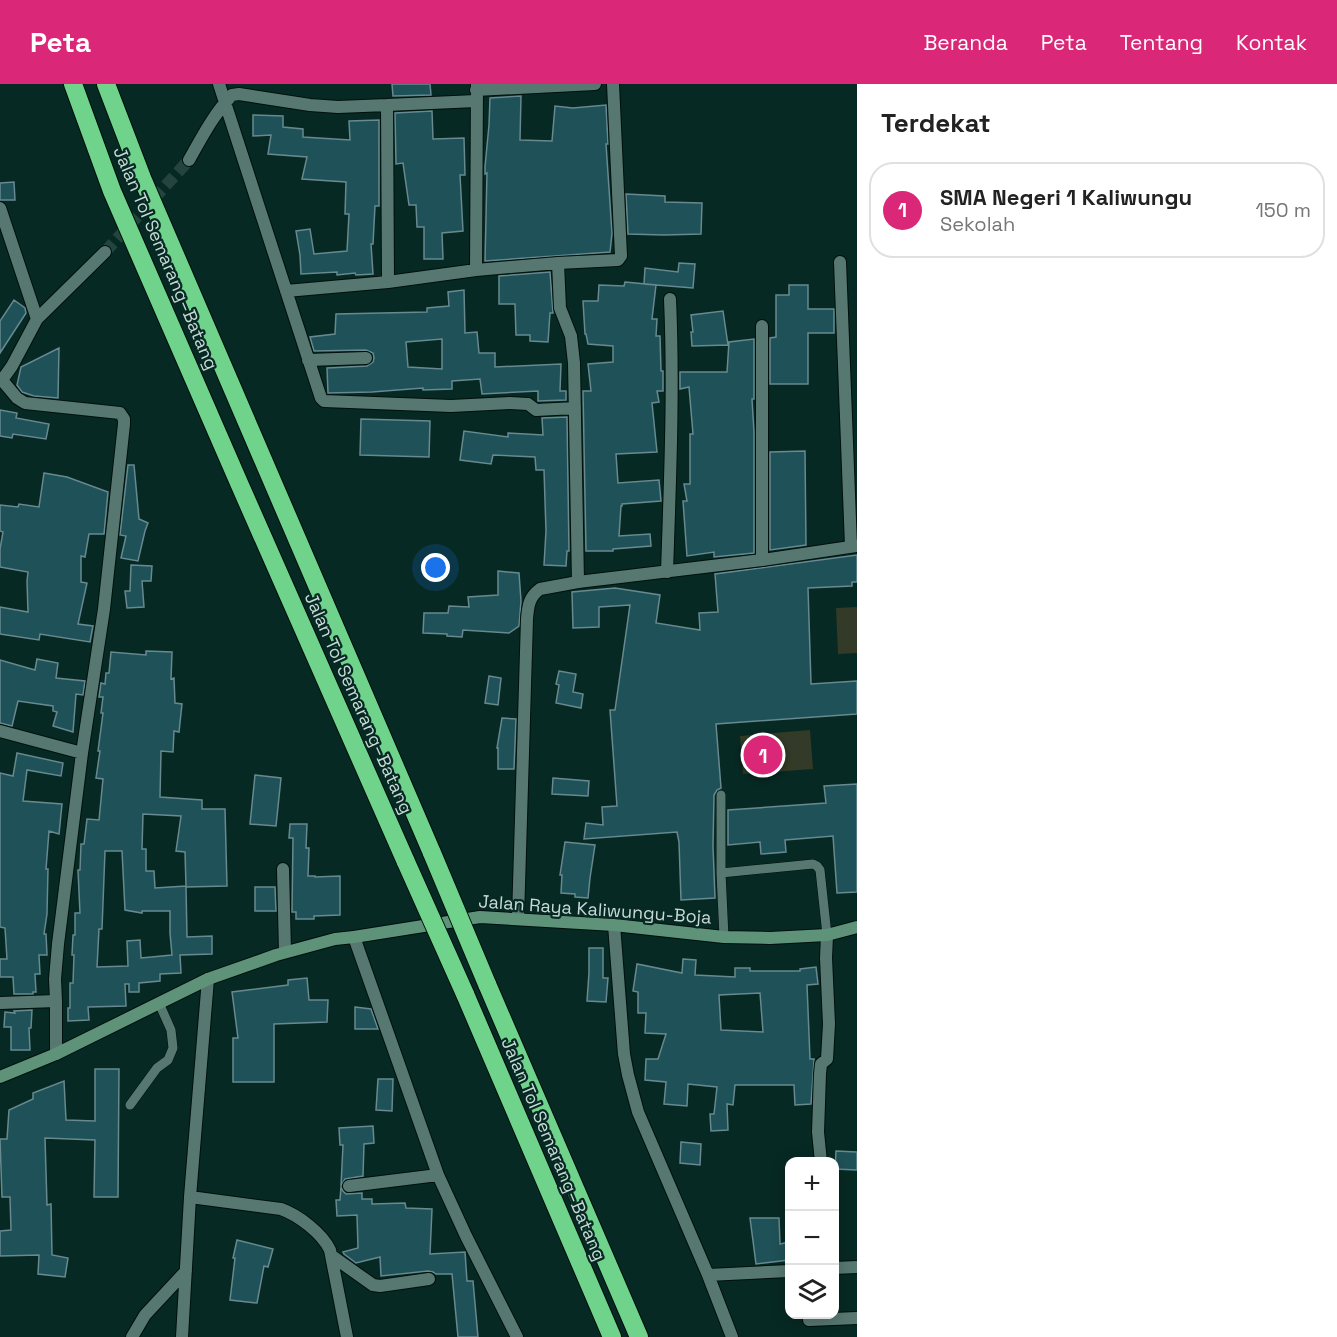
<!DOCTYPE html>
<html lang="id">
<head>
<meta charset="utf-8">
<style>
	:root { --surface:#fff; --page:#f6f6f6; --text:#222; --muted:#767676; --line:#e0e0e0; --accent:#db2777 }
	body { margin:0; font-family:"Space Grotesk",sans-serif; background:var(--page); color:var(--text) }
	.controls { position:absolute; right:18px; bottom:18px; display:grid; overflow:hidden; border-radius:12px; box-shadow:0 3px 15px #0003 }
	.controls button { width:54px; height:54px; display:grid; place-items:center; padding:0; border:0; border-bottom:2px solid var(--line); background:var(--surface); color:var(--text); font:30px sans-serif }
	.you { position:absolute; left:436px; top:484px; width:21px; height:21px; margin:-15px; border:4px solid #fff; border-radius:50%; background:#1a73e8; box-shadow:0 0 0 9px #1a73e833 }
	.badge { display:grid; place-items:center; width:39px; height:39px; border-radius:50%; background:var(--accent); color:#fff; font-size:20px; font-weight:700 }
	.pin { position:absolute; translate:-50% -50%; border:3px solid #fff; box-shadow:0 2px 6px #0006 }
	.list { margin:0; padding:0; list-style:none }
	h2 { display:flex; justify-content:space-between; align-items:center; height:78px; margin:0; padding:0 24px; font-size:26px }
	h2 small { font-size:20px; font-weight:400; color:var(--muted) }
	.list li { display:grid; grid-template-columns:39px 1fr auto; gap:18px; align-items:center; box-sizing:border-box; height:96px; margin:0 12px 12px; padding:0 12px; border:2px solid var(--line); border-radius:24px }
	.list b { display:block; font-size:22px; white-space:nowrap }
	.list p { margin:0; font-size:20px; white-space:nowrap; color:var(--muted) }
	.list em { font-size:20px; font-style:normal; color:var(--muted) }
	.icon { flex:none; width:33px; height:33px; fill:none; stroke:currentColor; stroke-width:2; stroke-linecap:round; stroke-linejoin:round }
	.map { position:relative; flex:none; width:857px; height:1253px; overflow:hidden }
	header { display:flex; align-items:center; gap:36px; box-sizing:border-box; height:84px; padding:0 30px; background:var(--accent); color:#fff }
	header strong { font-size:28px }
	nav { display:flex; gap:33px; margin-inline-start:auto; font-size:21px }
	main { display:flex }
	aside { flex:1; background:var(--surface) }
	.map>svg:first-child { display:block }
	.green { fill:#333a27 }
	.building { fill:#1f5158; stroke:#67898f; stroke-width:1.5; fill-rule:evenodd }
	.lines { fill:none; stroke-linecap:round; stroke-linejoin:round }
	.minor-tunnel { stroke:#24443e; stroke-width:12; stroke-dasharray:12 6; stroke-linecap:butt }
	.service-casing { stroke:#00100c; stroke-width:10 }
	.minor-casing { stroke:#00100c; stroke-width:14 }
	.tertiary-casing { stroke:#00100c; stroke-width:14 }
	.secondary-casing { stroke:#00100c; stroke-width:14 }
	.motorway-casing { stroke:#00100c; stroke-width:20 }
	.service { stroke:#577871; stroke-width:9 }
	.minor { stroke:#577871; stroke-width:12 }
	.tertiary { stroke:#577871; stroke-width:12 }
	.secondary { stroke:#5e9379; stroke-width:12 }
	.motorway { stroke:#6fd38c; stroke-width:18 }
	.motorway-bridge-casing { stroke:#00100c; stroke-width:20; stroke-linecap:butt }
	.motorway-bridge { stroke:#6fd38c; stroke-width:18 }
	.labels { text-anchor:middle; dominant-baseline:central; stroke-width:4.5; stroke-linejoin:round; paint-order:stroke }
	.street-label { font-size:18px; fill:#c8dad5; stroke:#072923 }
</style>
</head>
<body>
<header>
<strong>Peta</strong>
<nav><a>Beranda</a><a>Peta</a><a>Tentang</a><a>Kontak</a></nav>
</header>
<main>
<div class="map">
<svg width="857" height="1253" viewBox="0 0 857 1253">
	<rect width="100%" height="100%" fill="#072923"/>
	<path class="green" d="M857,523V569L838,570L836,524Z
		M810,646L813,685L743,690L740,652Z"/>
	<path class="building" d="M392,0H430L431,11L393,12Z
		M521,12L520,56L552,57L555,22L573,24L606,21L608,60H606L612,149L610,168L485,177L487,89L485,90V83L489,41L490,14Z
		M432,27L433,55L464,54L465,91H460L463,147L442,149L443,175H424V143H417L416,121H409L403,79L396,80L395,29Z
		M253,31L283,32V43L303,45V53L350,56L349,37L379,36V122H375L373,160H371L373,190L356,191L355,189L337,191V188L301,190L300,171L296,147L310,145L314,170L347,167L349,130H345L346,98L302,95L307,73L268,70L271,51L253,52Z
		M14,98L15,116H0V99Z
		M626,110L665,112V118L702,119L701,150L664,151L628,150Z
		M679,179L695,180L693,204L644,200L645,184L678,188Z
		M550,188L553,229H550L548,258L530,257V251H516L515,220H499V192Z
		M625,198L656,201L652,235H657L656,252H660L661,287H663V307H657L659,318L652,319L657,368L616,370L618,399L659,396L661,417L622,420V422H621L619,452L650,450L651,462L613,465V467H586L583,307H591L588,280L613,278V262L588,260L586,250H585L583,217H598L599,201L624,202Z
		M789,201H808V225H834V249H808V300H770V254L776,253V211H789Z
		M464,206L465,249L477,248L479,269H495V283L561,280L560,307H566V316L538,317V307L482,310L480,295L452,297V305L423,306V304L372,308L328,309L327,284L367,282L373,278L374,274L373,269L366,266L314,267L310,253L335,250L336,230L427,228V224L449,222L448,208ZM442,255V285L408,283L406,258Z
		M14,216L25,224L26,229L0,269V237Z
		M723,227L728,261L692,262L691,248H693L691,231Z
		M754,255V315H752L754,348V469L714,473V468L687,472L683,417H687L684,400H690V350H693L689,303L680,305V288H727L729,258Z
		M59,264L58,314L34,312L22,308L17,301L21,283Z
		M0,326L17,329L16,334L49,340L46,355L13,350L12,354L0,352Z
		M567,333L569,467H567L566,482L544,481L546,447L544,386H536L535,373L493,371L491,380L460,376L464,347L508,353V349L543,351L542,334Z
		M361,335L430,337L429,373L360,371Z
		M805,367L806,461L770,466V368Z
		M128,381H134L139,435L148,439L145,447L138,477L121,474L126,452L120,451Z
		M44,389L67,393L108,408L104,450H89L85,473L81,472V498L87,499L78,540L93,542L90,558L40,550L39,556L0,550V523L28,528L27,497L28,488L0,483V465L3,448L0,447V421L18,423L19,420L39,423Z
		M857,471V498H852V502L808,504L811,600L857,597V630L716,640L721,704L717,706L714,711L713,762L715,814L681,816L679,758L677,748L584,755L586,739L603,741L602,723L617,722L610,626H615L630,521L599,523V543L573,544L572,508L615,504L660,511L656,539L700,546L699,529L718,528L715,490Z
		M131,481L152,482L151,497H142L144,523L127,524L125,507H130Z
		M498,487L519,489L521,517L519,542L509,549L463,546L462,553L447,552V550L423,549L424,529H448L449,522L469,523L468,513L498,511Z
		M146,567L172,568L171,595L174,594L175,619L182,620L179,648L174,647L173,668L161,667L160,713L202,716V725H225L227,802L186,803L187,853L212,852V870L180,871L181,889L160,890V897L139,899V908H129V900H125L126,922L88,923L89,936L68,937V924H70V899H73L74,871H72L73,851H75V829H80L78,786H80L81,760H84L87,735L99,736L103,695L96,694L100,667H98L103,629H101L103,613H99L101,599L105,600L106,589H109L111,568L146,571ZM143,730L181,732L176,767L185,768L186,802L155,804L154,787H146V765H142ZM105,767H122L125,826L142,829V827H170V849L172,871L141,874L140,856L127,857L128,882L97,883L99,845H102Z
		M37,575L58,579L56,594L85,597L83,611L76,610L73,648L53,642L57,628L53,627V622L18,617L12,642L0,639V576L35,586Z
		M559,587L576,590L573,608L583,610L581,624L556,619L559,601L556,600Z
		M489,592L501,594L498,621L485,619Z
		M502,634L516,635L514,685H498V664H497Z
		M17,669L63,679L61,692L27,686L23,717L62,720L59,750L49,747L46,785H48L47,830L44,850H46L47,871H39L40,890H35L36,908H33V910H14L13,893H0V875H7L5,844L0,843V689L13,692Z
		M255,691L281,694L276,742L250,740Z
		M553,694L589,697L588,712L552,710Z
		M857,700V808L837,809L833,752L785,756L786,768L761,770L760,758L728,761V726L826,719L824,702Z
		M290,740H307L306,764H309L308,792H315V793L340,792V831L314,832V835H296V828H292L293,754H289Z
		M565,758L595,761L590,794L588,814L575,813V810L561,809L562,791H560Z
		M255,803H275L276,827H255Z
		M589,864H603V894H608L606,918L587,917L589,889Z
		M683,875L696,876L695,891L735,893V884H750V887H800V885L816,883L818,900L807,901L810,975H814V977L811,1020L795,1021L794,1001H735L733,1021L727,1020L728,1046L711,1047L710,1030H714L717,1003L688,1000L687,1022L664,1020L666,998L645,996L646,975H658L666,950L645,949L646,929H638V908L633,907L637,880L682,889ZM760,909L763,948L721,946L719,911Z
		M307,894L309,916H328L327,938L274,940V998H233V954H238L232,908L288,901V896Z
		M355,923L371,925L378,945H355Z
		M32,926L31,944H29L30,966H11V943H4L5,928L15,929L14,927Z
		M95,985H119L118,1113H94L95,1056L45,1054L47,1121L51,1120L52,1171L68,1174L65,1193L38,1190L39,1171L0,1172V1147L11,1146L10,1113H2L0,1055H7L9,1026L33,1015V1009L64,997L66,1036L95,1037Z
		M378,995H393L392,1027L376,1026Z
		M373,1042L374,1059L364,1060L363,1092L345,1095L341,1102L343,1061H340L339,1044Z
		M681,1058L701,1060L700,1081L680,1079Z
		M836,1067L857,1068V1086L835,1085Z
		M341,1103L343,1107L346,1110L362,1109V1115H372V1120L405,1119L406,1124L432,1125L430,1170L465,1168L467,1197H473L478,1253H458L452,1190H436L433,1188L428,1187L381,1192L380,1173L356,1179L344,1170L343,1168L358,1164L357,1131L337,1132L336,1116H340Z
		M750,1134H779L780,1160L789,1158V1176L756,1180Z
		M237,1156L273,1165L268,1183L264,1182L257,1219L230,1216L235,1174H233Z"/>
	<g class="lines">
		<path class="minor-tunnel" d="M105,168L189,76"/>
		<g class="service-casing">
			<path id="service" d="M721,711V789
				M724,853L721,789L813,780L817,782L820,786L827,851
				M130,1021L157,984L168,976L173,964L171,946L159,919"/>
		</g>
		<g class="minor-casing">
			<path id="minor" d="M219,0L317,302L321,314L324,317L451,322L510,319L528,320L536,326L575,324
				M476,6L595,0
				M387,21L476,17
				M189,76C202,53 213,31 232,11L239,10L310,21L338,23L387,21L388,198L476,186L558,179L560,224L571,252L574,279L578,498
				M0,124L37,235
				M840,178L851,462
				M558,179L618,176L621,172L613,0
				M476,186L477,0
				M286,207L388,198
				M308,276L366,274
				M0,296H2L12,282L37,235L105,168
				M2,296L17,314L25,319L120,329L124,335V340L104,525L82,669L58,860L55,895L56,917
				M762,476V242
				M667,488C670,397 674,306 670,215
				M0,647L82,669
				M283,785L285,868
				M614,841L624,970L628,991L638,1028L708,1191L732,1253
				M354,853L438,1091L466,1152L517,1253
				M0,919L56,917V970
				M821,1078L818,1048L820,990L821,980L827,975L829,940L826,874L827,851
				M349,1102L438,1091
				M190,1113L281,1125C298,1131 322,1149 330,1166L347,1253
				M332,1172L373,1201L380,1202L429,1195
				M834,1184L857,1183
				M708,1191L790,1187
				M809,1236L857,1234
				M132,1253L145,1231L186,1187
				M182,1253L190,1113L208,895"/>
		</g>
		<g class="tertiary-casing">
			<path id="tertiary" d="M518,834L527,535C528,522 529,513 540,505L578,498L762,476L857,462"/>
		</g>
		<g class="secondary-casing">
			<path id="secondary" d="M0,993L56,970L208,895L276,871L335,855L354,853L480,833L614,841L724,853L770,854L827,851L857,843"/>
		</g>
		<g class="motorway-casing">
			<path id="motorway" d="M73,0L112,107L239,399L406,778
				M106,0L142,94L432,769
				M487,900L639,1253
				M465,910L612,1253"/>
		</g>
		<use href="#service" class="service"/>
		<use href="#minor" class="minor"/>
		<use href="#tertiary" class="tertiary"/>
		<use href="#secondary" class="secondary"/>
		<use href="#motorway" class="motorway"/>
		<g class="motorway-bridge-casing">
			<path id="motorway-bridge" d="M432,769L487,900
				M406,778L465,910"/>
		</g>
		<use href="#motorway-bridge" class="motorway-bridge"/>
	</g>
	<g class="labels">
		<g class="street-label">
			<text transform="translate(166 174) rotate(67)">Jalan Tol Semarang–Batang</text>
			<text transform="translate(359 619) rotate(66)">Jalan Tol Semarang–Batang</text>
			<text transform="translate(595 825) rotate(4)">Jalan Raya Kaliwungu-Boja</text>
			<text transform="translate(554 1065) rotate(67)">Jalan Tol Semarang–Batang</text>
		</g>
	</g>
</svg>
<div class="controls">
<button>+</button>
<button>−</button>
<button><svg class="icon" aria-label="layers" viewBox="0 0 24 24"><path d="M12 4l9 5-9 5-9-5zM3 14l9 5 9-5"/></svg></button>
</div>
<div class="you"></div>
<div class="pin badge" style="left:763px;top:671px">1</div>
</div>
<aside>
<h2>Terdekat<small></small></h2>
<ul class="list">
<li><span class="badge">1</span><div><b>SMA Negeri 1 Kaliwungu</b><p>Sekolah</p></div><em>150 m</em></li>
</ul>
</aside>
</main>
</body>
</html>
